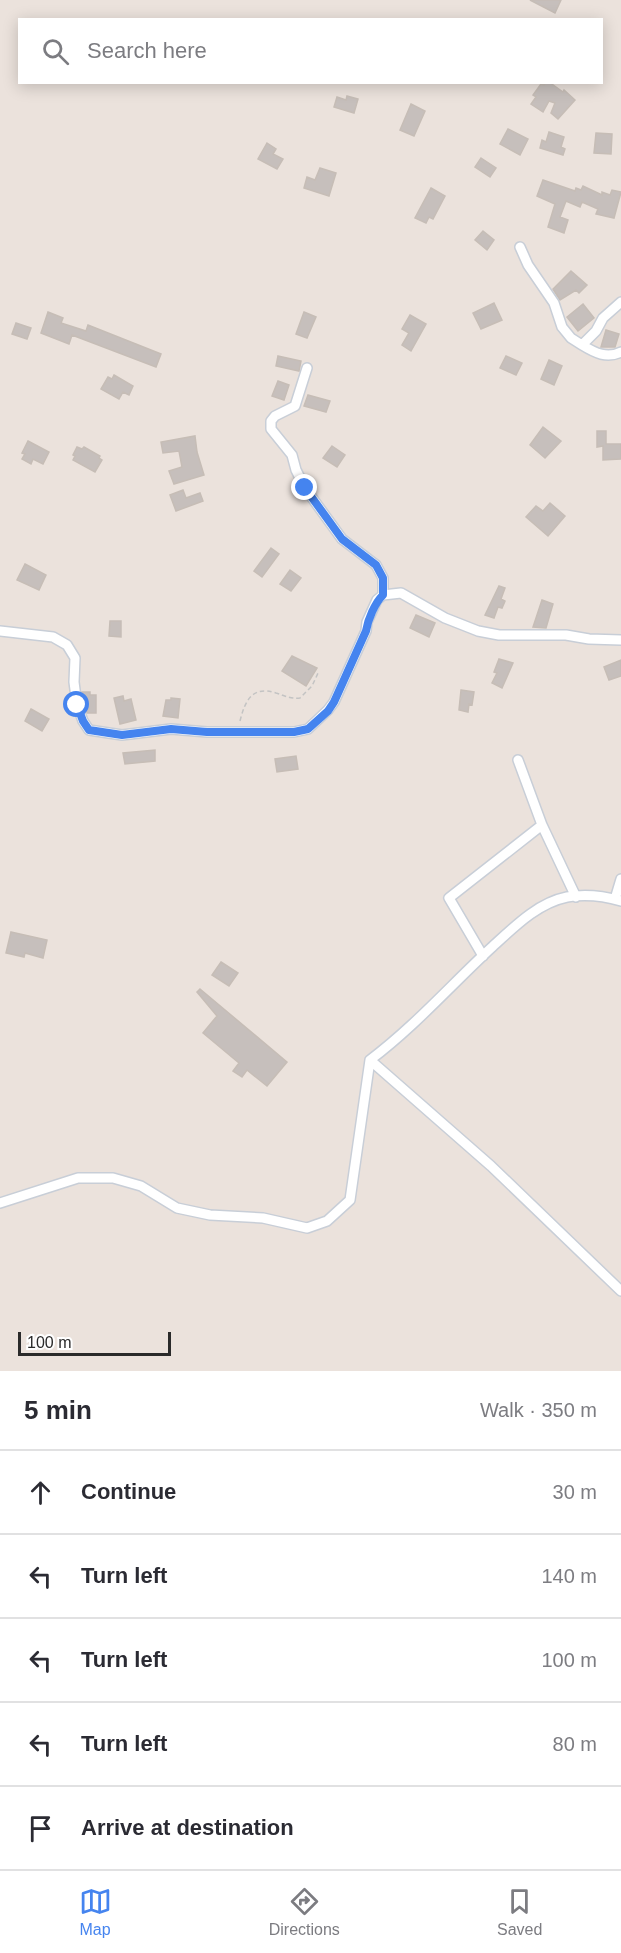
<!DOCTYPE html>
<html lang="en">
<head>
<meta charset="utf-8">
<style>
	:root { --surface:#fff; --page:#f2f2f3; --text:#2b2b33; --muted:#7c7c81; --line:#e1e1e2; --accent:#4584ef }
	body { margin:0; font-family:Helvetica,sans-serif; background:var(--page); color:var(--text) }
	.scale { position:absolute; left:18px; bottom:15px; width:153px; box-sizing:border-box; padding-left:6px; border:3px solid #2a2a2a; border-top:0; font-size:16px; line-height:21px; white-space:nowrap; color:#2a2a2a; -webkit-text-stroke:4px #fff; paint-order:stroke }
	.stop { position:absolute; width:18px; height:18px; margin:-14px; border:4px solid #4584ef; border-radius:50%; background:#fff }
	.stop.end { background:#4584ef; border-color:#fff; box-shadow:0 2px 6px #0008 }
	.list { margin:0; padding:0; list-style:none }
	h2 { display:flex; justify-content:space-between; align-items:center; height:78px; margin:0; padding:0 24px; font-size:26px }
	h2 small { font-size:20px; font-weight:400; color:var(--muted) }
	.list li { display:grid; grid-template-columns:39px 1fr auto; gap:18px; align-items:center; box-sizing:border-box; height:84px; padding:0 24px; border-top:2px solid var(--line) }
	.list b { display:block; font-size:22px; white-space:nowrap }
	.list em { font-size:20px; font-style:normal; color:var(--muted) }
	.icon { flex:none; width:33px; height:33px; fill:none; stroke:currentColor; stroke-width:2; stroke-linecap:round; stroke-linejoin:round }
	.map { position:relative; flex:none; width:621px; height:1371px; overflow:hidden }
	.search { position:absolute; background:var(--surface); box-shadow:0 3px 15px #0003; left:18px; right:18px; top:18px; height:66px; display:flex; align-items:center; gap:15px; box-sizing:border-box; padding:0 21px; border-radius:0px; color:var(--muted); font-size:22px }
	.sheet { height:498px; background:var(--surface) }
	nav { display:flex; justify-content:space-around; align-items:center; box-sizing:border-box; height:84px; border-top:2px solid var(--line); background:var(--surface); font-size:16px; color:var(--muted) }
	nav a { display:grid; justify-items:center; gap:3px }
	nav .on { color:var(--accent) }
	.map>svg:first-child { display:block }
	.building { fill:#c6bfbc; stroke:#c6bdb6; stroke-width:1.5 }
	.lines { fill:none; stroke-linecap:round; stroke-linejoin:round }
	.street-casing { stroke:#c8ced7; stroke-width:12 }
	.path { stroke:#c3c3c3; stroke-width:1.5; stroke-dasharray:4.5 3; stroke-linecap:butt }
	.street { stroke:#fff; stroke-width:9 }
	.route { stroke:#4584ef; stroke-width:8 }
</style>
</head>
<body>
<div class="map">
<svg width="621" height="1371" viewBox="0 0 621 1371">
	<rect width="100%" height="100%" fill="#ebe2dc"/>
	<path class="building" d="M530,0H561L555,13Z
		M546,82H549L563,92L564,90L575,100L558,119L551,113L555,103L549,101L543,112L531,104L536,97L533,95L541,84L544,85Z
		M347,96L358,99L354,113L334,107L337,97L346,100Z
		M411,104L425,111L414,136L400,130Z
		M508,129L528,139L520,155L500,144Z
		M549,132L564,137L561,147L565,149L563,155L540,148L542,140L546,142Z
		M596,133L612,134L611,154L594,153Z
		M267,143L276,149L273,154L283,159L277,169L258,159Z
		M481,158L496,168L490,177L475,167Z
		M320,168L336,173L329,196L304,188L307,177L315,180Z
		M543,180L575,191L576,188L581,190L583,186L602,195V192L610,195L612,190L621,192L614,218L596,214L598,209L582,202L580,207L566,201L560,217L568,220L564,233L548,227L555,204L537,196Z
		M431,188L445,196L433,219L429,217L426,223L415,218Z
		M483,231L494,240L487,250L475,240Z
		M571,271L587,285L579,293L576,290L560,300L553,289Z
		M494,303L502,320L481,329L473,313Z
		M583,304L594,318L578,331L567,317Z
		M48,312L63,318L61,323L86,331L88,325L161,354L156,367L72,335L69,344L41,333Z
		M304,312L316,317L307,338L296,334Z
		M410,315L426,324L411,351L402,345L409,333L402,329Z
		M16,323L31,328L27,339L12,334Z
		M606,330L619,334L615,347H601Z
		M278,356L301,361L299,371L276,366Z
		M506,356L522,363L516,375L500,368Z
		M549,360L562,366L554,385L541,379Z
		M114,375L133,386L129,395L123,392L119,399L101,389L108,377L112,379Z
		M278,381L289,385L284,400L272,396Z
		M308,395L330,401L326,412L304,406Z
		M543,427L561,441L545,458L530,445Z
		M597,431H606V444H621V459L603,460V446L597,447Z
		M195,436L197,452L204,475L174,484L169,471L182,467L179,451L163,453L161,442Z
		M28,441L49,452L43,464L33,459L31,464L22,459L25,454L22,453Z
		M332,446L345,455L337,467L323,458Z
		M77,447L82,449L84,447L100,456L99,458L102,460L95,472L73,460L75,456L73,455Z
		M183,490L186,498L200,493L203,501L176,511L170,495Z
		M550,503L565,516L548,536L526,517L536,506L543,511Z
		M271,548L279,554L262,577L254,571Z
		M25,564L46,575L39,590L17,580Z
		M290,570L301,578L291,591L280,584Z
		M499,586L505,588L501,599L505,601L502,608L498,607L494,618L485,615Z
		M542,600L553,604L546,628L533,627Z
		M416,615L435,623L429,637L410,628Z
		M110,621H121V637L109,636Z
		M292,656L317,668L306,686L282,671Z
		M499,659L513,663L502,688L492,683L497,673L494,672Z
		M621,660V676L609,680L604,667Z
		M461,690L474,692L472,705L469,704L468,712L459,710Z
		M82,692H90V695H96V713H87Z
		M123,696L124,701L131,699L136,720L120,724L114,698Z
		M171,698L180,699L178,718L163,716L166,700H171Z
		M31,709L49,719L42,731L25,721Z
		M155,750V761L125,764L123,753Z
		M296,756L298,769L277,772L275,759Z
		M11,932L47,940L43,958L25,953L24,957L6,953Z
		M221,962L238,973L229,986L212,975Z
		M200,989L287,1062L267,1086L247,1070L242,1077L233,1071L239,1063L203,1033L217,1016L197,992Z"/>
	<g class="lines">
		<g class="street-casing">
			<path id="street" d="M520,247L528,265L554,303L562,327L571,338L582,345
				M621,302L603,318L596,331L582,345C595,353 607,359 621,352
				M307,368L295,406L275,416L271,421V429L292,455L296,470L305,488L342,539L376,565L383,578V595
				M0,631L53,637L67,645L75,658L74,682L77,705L83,721L89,730L122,735L171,729L207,732H294L308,729L328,710L334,702L366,631L367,622L377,600L383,595L401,593L445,618L478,631L499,635H566L589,639L621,640
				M518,760L542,825
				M615,899L621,879
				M483,956L449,898L542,825L576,897
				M370,1060L491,1166L621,1291
				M0,1203L78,1178H113L141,1186L177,1208L210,1215L263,1218L307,1228L327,1221L350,1200L370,1060C414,1027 451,985 491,948C513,928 537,903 567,897C585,894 604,896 621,901"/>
		</g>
		<path class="path" d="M240,721C245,701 252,685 276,693C286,696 290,699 300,698L312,686L319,671"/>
		<use href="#street" class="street"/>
	</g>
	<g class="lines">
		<path class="route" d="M77,705L83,721L89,730L122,735L171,729L207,732H294L308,729L328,711L334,702L366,631C368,619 375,603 383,595V578L376,565L342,539L305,488"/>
	</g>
</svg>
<div class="scale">100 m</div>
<div class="stop" style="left:77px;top:705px"></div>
<div class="stop end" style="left:305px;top:488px"></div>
<div class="search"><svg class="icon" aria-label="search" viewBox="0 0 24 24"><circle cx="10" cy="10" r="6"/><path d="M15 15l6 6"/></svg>Search here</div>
</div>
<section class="sheet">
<h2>5 min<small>Walk · 350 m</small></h2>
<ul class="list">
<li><svg class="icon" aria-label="ahead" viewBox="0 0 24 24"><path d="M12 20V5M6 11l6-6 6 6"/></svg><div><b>Continue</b></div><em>30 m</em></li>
<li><svg class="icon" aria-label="left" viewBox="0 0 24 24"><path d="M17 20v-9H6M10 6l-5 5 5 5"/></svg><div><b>Turn left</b></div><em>140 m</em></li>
<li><svg class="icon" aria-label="left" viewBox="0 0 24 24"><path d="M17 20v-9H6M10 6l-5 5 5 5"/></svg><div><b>Turn left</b></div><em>100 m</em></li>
<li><svg class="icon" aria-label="left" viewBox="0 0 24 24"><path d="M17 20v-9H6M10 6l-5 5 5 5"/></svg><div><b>Turn left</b></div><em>80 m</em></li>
<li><svg class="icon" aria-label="arrive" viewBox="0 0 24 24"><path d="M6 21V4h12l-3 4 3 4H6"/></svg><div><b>Arrive at destination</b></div></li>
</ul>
</section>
<nav>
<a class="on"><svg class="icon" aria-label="map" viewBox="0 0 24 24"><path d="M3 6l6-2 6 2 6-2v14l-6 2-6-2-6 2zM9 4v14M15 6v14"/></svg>Map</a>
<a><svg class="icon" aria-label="directions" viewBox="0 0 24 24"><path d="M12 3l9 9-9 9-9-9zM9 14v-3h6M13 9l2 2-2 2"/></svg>Directions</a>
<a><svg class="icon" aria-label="saved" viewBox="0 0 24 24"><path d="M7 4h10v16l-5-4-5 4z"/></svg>Saved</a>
</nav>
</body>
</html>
